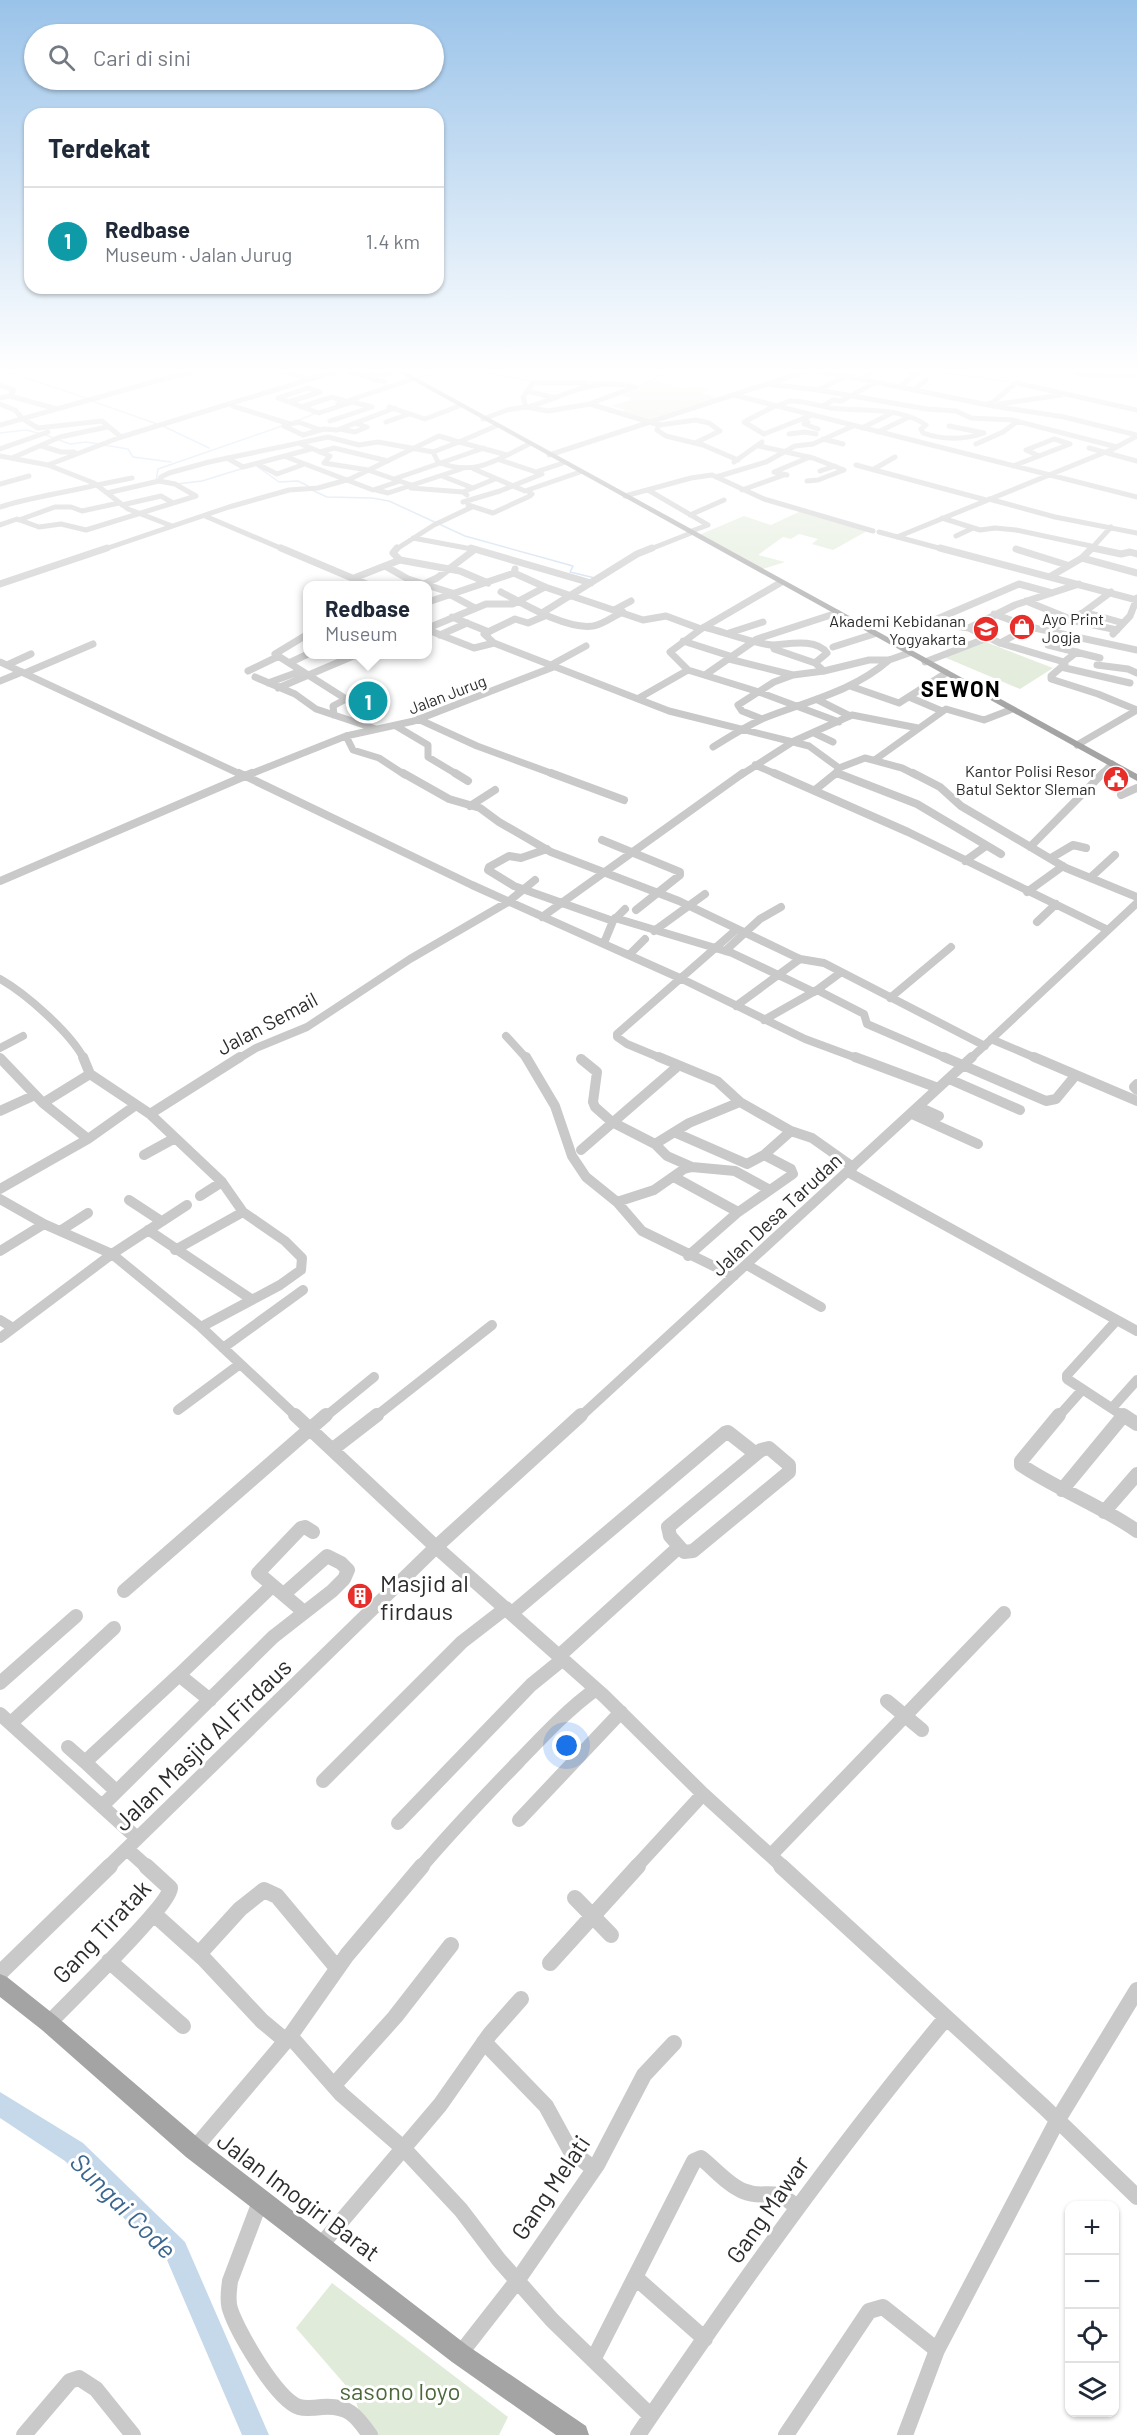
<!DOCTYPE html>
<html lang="id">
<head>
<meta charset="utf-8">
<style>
	:root { --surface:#fff; --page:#f6f6f7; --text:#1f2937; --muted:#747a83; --line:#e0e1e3; --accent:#e72e2a }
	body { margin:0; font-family:Barlow,sans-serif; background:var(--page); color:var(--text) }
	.controls { position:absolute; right:18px; bottom:18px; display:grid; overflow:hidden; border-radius:12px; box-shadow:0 2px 4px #0004 }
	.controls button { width:54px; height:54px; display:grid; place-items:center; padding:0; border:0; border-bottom:2px solid var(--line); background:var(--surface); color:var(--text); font:30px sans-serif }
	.you { position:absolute; left:567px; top:1746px; width:21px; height:21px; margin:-15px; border:4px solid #fff; border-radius:50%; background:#1a73e8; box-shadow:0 0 0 9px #1a73e833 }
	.badge { display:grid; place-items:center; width:39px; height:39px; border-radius:50%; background:var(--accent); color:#fff; font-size:20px; font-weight:700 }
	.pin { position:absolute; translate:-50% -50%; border:3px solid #fff; box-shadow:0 2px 6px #0006 }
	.popup { position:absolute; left:303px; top:581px; width:129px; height:78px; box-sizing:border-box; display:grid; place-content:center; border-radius:12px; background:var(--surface); filter:drop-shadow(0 2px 4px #0005); font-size:20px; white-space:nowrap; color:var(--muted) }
	.popup b { font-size:22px; color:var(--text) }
	.popup::after { content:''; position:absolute; left:50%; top:100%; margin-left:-12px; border:12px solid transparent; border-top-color:var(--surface) }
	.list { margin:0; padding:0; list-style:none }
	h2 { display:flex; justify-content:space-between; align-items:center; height:78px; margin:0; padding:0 24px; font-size:26px }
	h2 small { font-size:20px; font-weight:400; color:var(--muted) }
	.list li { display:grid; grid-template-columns:39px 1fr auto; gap:18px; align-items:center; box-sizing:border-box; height:108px; padding:0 24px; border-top:2px solid var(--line) }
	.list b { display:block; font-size:22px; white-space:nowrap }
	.list p { margin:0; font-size:20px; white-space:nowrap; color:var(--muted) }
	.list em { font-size:20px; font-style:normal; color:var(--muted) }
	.icon { flex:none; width:33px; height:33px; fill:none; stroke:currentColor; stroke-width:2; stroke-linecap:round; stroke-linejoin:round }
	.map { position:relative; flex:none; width:1137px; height:2435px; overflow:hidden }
	.search { position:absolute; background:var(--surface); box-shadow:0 2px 4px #0004; left:24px; top:24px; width:420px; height:66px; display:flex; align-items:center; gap:15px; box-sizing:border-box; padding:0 21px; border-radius:33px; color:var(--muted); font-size:22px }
	.panel { position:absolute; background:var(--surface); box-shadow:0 2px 4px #0004; left:24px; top:108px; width:420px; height:186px; border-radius:18px }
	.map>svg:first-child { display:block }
	.green { fill:#e1ebd9 }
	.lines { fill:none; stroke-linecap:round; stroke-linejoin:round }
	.stream { stroke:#c5d9eb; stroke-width:1.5 }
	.river { fill:#c5d9eb; fill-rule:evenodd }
	.minor-far5 { stroke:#c9c9c9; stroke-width:5 }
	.minor-far4 { stroke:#c9c9c9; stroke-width:7 }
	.minor-far3 { stroke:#c9c9c9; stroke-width:8 }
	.minor-far2 { stroke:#c9c9c9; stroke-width:10 }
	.minor-far1 { stroke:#c9c9c9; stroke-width:14 }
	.minor { stroke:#c9c9c9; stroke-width:16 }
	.major { fill:#a4a4a4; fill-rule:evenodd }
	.labels { text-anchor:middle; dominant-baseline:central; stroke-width:6; stroke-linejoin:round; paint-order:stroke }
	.far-poi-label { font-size:16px; fill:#2c2c2c; stroke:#fff; text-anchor:end }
	.far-street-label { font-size:16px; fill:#2c2c2c; stroke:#fff }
	.street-label { font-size:20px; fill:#2c2c2c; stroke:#fff }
	.far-district-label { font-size:22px; font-weight:bold; letter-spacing:1.5px; fill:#000; stroke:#fff }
	.near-poi-label { font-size:24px; fill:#2c2c2c; stroke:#fff; text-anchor:start }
	.near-street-label { font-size:24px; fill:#2c2c2c; stroke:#fff }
	.near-park-label { font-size:24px; fill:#4b683a; stroke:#fff }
	.near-water-label { font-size:26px; font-style:italic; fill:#3a668f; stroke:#fff }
</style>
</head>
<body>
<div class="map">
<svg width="1137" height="2435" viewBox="0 0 1137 2435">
	<rect width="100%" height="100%" fill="#fff"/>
	<path class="green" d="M655,381L687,389L695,386L710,389L702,393L719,398L649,421L620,412L625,410L611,406L632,399L621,395Z
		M801,511L869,530L833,550L812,544L818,539L799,534L791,539L783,537L758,555L785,562L760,570L699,535L744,516L771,525Z
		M983,641L1053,668L1020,689L944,657Z
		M332,2283L508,2417L499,2435H366L354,2395L296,2328Z"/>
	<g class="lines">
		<path class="stream" d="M2,370L86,398
			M473,370L533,382
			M924,370L1013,382
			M416,379L441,370
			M584,382H605
			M637,387L673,370
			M92,401L157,424
			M299,420L316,413
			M163,426L209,448
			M0,433L26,430L38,433
			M43,434L70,444L86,442L99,444
			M104,445L128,449L133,457L171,462
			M258,467L279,482L298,481L308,486
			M156,481L158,469L282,426
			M177,484L202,481L244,468
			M312,490L327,497L372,498L389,501L465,536L573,566L570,572L595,578"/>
		<path class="river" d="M1060,370L1137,375V379L1082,377Z
			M0,2092L83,2143L185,2242L269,2435H242L167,2260L65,2161L0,2118Z"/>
		<path class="minor-far5" d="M280,370L309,379
			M816,370L993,406L1064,417L1137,435
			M901,370L918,373
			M350,372L385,382
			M372,374L382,375L397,370
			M861,379L874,370
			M767,384L818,390L927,409L956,411L971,418L1012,420L1117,447
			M0,385L14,390L10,396
			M899,387L921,370
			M818,390L846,376
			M914,390L926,380
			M527,391L556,398
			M734,395L1137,497
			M0,398L10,396L57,409
			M278,398L319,413L352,402L369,406
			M278,398L308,388L320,392
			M350,400L413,379
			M289,402L320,392
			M0,404L15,410L23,419L38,428L102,421L121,437
			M987,404L992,403L1016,383L1137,410
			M999,404L1061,395
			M233,406L290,424
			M531,406C570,394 593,377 635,387L589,404
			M777,406C781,405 786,402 790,401C802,400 819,406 831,408C862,412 899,406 926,425L921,429L923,433C942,440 965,440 984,433L949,426
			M823,406L833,400L841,401L876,382
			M301,407L332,397L345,401L338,404
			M389,407L425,419L459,406
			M526,407L523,397L533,383H585
			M483,419L507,410L526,407L548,411L590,404L659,425L696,420L709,423L720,431L695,443
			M805,420L808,422L804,424L818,429
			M330,421L372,407
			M386,422L409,414
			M0,425L195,370
			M659,425L657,430L666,436L703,445L738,460
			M284,426L303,435L324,429L337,430L395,408
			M284,426L298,422L321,430
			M862,428L892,413
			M340,429L355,432L367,427L355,423
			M878,432L909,417
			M764,434L812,415
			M764,434L744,422L775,406
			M789,434L805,432L816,434
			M823,439L843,444
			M459,442L507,455
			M459,442L496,426
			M301,444L330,456L324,463L368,470L414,486
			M976,444L1003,432L1018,421
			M42,446L61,452H74
			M759,446L813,458L844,470L818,480L807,481
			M1089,448L1137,461
			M0,449L48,432
			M320,452L334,448L388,461
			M549,455L810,370
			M0,456L48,465L121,437L340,370
			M284,456L373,490L400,481
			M1039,456L1026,450L1054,439L1070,444
			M12,458L60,437L107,427
			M227,458L243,467L311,449
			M734,462L762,442
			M257,464L277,474L302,465
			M48,465L94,483L128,509L172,526
			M856,465L986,500
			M1013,466L1070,444
			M474,469L525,491L580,472
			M874,469L895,457
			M820,471L835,466
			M536,472L563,463
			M787,475L774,472L810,457
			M442,476L473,488
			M716,477L766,462L795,446L813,444L853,426
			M394,479L484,448
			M0,484L29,476
			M97,485L132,478
			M411,488L463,492
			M376,490L388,493L461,469
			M648,490L708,525L689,532
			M742,490L784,475
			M107,493L159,481L161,477L169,473L209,462L328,437L359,445L378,442L433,452
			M467,495L463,492L495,479
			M625,496L691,478L712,475L764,499L873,531
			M989,499L1055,517L1137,533
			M463,502L500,491L542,474L500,460
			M122,505L161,496L173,503
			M468,505L493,513L530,496L532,494L528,491
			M0,507C31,497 64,493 96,485
			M690,515L724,500
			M205,516L285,550
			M942,518L980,530L995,528L1016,530L1091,546L1090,550
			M19,520L55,507H71L82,511L119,503
			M0,525L17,519L39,527L61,524L86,530L196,496L175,484L159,481
			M879,532L946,550
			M956,536L973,528
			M897,537L1113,449L1137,436
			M413,538L477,550
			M1092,548L1100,550
			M1092,548L1111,527
			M102,550L229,507L289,490L318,488L350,479L439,436L459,442L433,452L438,462C474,477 497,460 529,444
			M395,550L434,525L472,507
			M648,550L691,533"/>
		<path class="minor-far4" d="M281,548L371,586
			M471,548L591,583
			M940,548L1137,600
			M1093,548L1121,554L1130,552L1137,554
			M1016,549L1067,565
			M1082,558L1092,548
			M400,560L460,571L488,583
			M385,566L408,579L452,593
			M514,573L545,587L643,620L666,616L701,629
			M1051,576L1082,558L1137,573
			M354,578L400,560L393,553L397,548
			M780,583L701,629L670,652L688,670L759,692L839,722
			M0,584L107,548
			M422,585L437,578L474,550
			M501,592C524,604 566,630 593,626C604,624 613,616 623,612
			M449,594L475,608
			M1026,601L1075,621L1117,630
			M428,602L514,573L515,569
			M616,609L631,601
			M1084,612L1123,623
			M542,613L637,554L652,548
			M994,614L1030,627L1137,650
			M452,617L489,632
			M937,619L955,626L969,628L1000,643L1064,662
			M937,619L1019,584L1052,593
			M704,627C721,631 758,645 773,645C789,644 816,638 827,653L815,663L824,671
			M428,628L486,604H513L545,587
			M969,628L1015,605L1079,584
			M428,630L474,648L494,643L669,711L809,746L839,768L836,773L841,775
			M1050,630L1084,612L1111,592
			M729,633L763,622
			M308,634L275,654L346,699
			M1113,634L1130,616L1137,598
			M440,635L467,623
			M683,641L733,657
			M494,643L484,634L515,619L528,623L547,615
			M1000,643L1030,627
			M773,645L774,649L815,663
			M1048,645L1100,658
			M833,647L874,634
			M1077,652L1064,662L1065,664L1051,676V679L1098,694L1137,710
			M729,659L793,675
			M0,662L242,775
			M291,662L308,654
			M925,662L987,638
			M7,665L31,654
			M551,665L586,646
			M1097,665L1128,669L1137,673
			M1061,667L1130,683
			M248,671L279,656
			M25,673L93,644
			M705,675L757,639L837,613
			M255,677L295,694L316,709L376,729
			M0,681L22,672
			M268,683L301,671
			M850,686L899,703L946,673
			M278,688L358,654
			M909,697L942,711
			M639,698L688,670
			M818,700L850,716
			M334,715L333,706L346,699
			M418,719L477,746L556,775
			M762,719L742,711L738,705L774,682L793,675L824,671L869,660H889L909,653
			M396,726L428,745V757L458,775
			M814,733L833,742
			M346,736L353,750L379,758L405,775
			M1077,745L1137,710
			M713,747C729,737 745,727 762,719C807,701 852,692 889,660
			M876,759L946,709L984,720L1010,710
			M755,765L778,775
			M839,768L865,758L902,768L916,775
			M248,775L346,736L414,721L556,666
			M741,775L794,741L852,715L918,728
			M834,775L836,773
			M1101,775L1112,764"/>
		<path class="minor-far3" d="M239,773L472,885L682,979L805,1039L859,1059
			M403,773L449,799L480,808L499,822L551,852L679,901L800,959L824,963L985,1046
			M455,773L468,781
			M551,773L624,800
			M774,773L908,832L1108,930
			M837,773L917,804L1001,854
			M913,773L940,787L961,806L1066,868L1137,897
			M815,790L836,773
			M1121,795L1137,788
			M470,806L495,790
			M602,840L680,872V875L636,910
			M1030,847L1103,773
			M547,849L521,858L509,856L489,867L488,870L514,886L613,921
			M1051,858L1073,845L1086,848
			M965,861L986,846
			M1090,878L1115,855
			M0,881L252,773
			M1027,892L1063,866
			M542,917L743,773
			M615,918L732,953L814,992
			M1037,922L1056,904
			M654,931L705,894
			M604,943L613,921L625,909
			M725,951L760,919L781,907
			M630,954L645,939
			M0,979C25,993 71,1033 84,1059
			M817,990L864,1014L867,1024L948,1059
			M890,998L951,947
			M736,1006L800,959
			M764,1020L817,990L840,973
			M506,1036L527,1059
			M991,1039L1038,1059
			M0,1048L23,1036
			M238,1059L256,1048L307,1027L410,959L508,902L535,880
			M663,1059L627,1044L617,1037V1034L737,929
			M970,1059L1137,903"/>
		<path class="minor-far2" d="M83,1057L90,1074L150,1114L222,1182L243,1212L285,1241L302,1258L301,1270L280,1285L201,1327
			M526,1057L555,1106L572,1156L586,1177L617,1202L642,1231L734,1276
			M659,1057L717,1081L740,1102L791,1131L812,1138L853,1167
			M855,1057L938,1088
			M944,1057L1046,1101L1056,1099L1075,1076
			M1034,1057L1137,1101
			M0,1058L43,1103L88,1139
			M581,1059L597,1072L593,1102L595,1107L612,1122L655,1144L667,1156L692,1167L735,1171L768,1189
			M949,1079L1020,1110
			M1137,1084L1134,1087L1137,1090
			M43,1103L90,1074
			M919,1107L939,1116
			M0,1111L35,1095
			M150,1114L240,1057
			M912,1114L978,1144
			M676,1133L747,1164L764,1155L791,1131
			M655,1144L689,1123L740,1102
			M581,1150L678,1066
			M144,1155L175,1138
			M848,1172L1137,1331
			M674,1177L738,1212
			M0,1189L88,1139L136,1105
			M200,1196L222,1182
			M0,1199L44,1224L112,1254L201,1327L297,1417
			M129,1200L161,1221
			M617,1202L654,1190L684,1169L692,1167
			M148,1230L251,1299
			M60,1231L88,1213
			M175,1250L243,1212
			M0,1251L44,1224
			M688,1256L737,1213L793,1174L791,1169L764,1155
			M747,1265L821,1307
			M0,1320L13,1328
			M1117,1320L1067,1375V1379L1125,1417
			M0,1338L112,1254L187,1205
			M223,1348L303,1290
			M1112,1408L1137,1380
			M178,1410L240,1364
			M325,1417L374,1377
			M375,1417L492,1325
			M580,1417L972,1057
			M1058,1417L1082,1390"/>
		<path class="minor-far1" d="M295,1415L436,1547L604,1696L703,1794L783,1867
			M1059,1415L1021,1461V1465C1058,1490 1100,1505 1137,1531
			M1123,1415L1137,1424
			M769,1448L789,1465V1472L693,1551L684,1552L670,1536L668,1527L761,1450Z
			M333,1449L377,1415
			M1062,1490L1123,1416
			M1104,1512L1137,1474
			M124,1591L326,1415
			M304,1612L258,1573L301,1528L305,1527L313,1532
			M512,1613L725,1433L728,1432L756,1454
			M559,1656L679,1547
			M0,1683L76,1616
			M210,1700L179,1675L272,1586
			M887,1701L922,1730
			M0,1714L137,1838
			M11,1723L114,1628
			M68,1747L85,1762
			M323,1781L462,1642L506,1608
			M115,1790L85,1762L179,1675
			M102,1806L273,1637L332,1591L344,1579L348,1570L341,1563L327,1556L284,1594
			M519,1820L621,1712
			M398,1823L531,1685L563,1659
			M127,1849L147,1867
			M771,1855L1004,1613
			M108,1867L436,1547L581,1415
			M421,1867C452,1831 485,1796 518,1762C543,1736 567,1710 596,1689
			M636,1867L703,1794"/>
		<path class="minor" d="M781,1866L1044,2107L1137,2197
			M575,1898L611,1935
			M154,1914L204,1959L262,2021L286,2041
			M199,1954L240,1909L264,1890L277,1896L337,1968
			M109,1961L183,2026
			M550,1963L638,1866
			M0,1973L110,1866
			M49,2023C67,2004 170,1905 170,1888L146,1866
			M290,2036L341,2094L403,2148L461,2210L499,2260L552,2320L651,2416
			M484,2042L546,2106L570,2150L594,2169
			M334,2085L395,2017L451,1945
			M194,2149L290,2036L347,1955L422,1866
			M261,2199L230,2281C229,2290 227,2300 230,2309C237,2331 276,2399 299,2407C306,2409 314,2408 322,2407C348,2405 356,2415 370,2435
			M321,2245L440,2105L490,2034L521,1999
			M636,2278L705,2339
			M460,2354L517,2281L597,2165L644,2075L674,2043
			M593,2360L694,2161L701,2158C714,2168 728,2185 743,2191C767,2201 770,2184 797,2207
			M24,2435L70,2381L79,2378L96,2389L133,2435
			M638,2435C735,2292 835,2151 946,2018
			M786,2435L869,2311L883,2307L937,2350L1057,2121L1137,1990
			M905,2435L937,2350"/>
		<path class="major" d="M394,370H402L1137,774V781Z
			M0,1974L7,1977L56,2016L202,2141L468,2346L586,2426L589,2435H556L452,2362L186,2157L42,2030L0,1997Z"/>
	</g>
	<linearGradient id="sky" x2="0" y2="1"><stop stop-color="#9ac3e9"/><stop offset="0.52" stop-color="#fff"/><stop offset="1" stop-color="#fff" stop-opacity="0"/></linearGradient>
	<rect width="1137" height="711" fill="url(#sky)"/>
	<defs>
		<g id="shop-disc" transform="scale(1.35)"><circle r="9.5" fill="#e72e2a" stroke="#fff"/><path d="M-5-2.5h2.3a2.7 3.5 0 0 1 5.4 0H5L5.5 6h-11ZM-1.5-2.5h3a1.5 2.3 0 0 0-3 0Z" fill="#fff"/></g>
		<g id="university-disc" transform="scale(1.35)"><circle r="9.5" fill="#e72e2a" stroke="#fff"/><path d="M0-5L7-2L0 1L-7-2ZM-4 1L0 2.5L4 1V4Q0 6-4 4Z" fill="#fff"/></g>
		<g id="civic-disc" transform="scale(1.35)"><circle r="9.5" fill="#e72e2a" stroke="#fff"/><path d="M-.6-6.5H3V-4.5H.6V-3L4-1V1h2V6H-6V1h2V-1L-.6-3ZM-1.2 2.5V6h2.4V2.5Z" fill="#fff"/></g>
		<g id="building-disc" transform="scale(1.35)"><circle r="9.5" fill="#e72e2a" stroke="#fff"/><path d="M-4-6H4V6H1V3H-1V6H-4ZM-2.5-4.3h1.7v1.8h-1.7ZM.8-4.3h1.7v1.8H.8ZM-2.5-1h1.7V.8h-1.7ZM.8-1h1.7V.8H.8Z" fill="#fff"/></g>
	</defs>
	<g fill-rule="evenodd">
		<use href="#shop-disc" x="1022" y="627"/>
		<use href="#university-disc" x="986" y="629"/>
		<use href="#civic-disc" x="1116" y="779"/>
		<use href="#building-disc" x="360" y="1596"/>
	</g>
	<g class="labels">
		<g class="far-poi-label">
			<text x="1042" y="618" text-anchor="start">Ayo Print<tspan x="1042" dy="18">Jogja</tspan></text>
			<text x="966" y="620">Akademi Kebidanan<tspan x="966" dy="18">Yogyakarta</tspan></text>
			<text x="1096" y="770">Kantor Polisi Resor<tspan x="1096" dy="18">Batul Sektor Sleman</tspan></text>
		</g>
		<g class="far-street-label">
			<text transform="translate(447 694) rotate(-21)">Jalan Jurug</text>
		</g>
		<g class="street-label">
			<text transform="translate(267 1023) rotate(-28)">Jalan Semail</text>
			<text transform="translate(776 1214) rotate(-43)">Jalan Desa Tarudan</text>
		</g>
		<g class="far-district-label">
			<text x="961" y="688">SEWON</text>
		</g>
		<g class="near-poi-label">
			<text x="380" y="1582">Masjid al<tspan x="380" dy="28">firdaus</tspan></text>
		</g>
		<g class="near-street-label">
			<text transform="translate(202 1744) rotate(-44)">Jalan Masjid Al Firdaus</text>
			<text transform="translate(101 1931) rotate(-47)">Gang Tiratak</text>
			<text transform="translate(550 2187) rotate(-56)">Gang Melati</text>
			<text transform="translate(299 2196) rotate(37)">Jalan Imogiri Barat</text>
			<text transform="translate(767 2209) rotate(-55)">Gang Mawar</text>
		</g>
		<g class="near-park-label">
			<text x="400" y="2390">sasono loyo</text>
		</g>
		<g class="near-water-label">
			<text transform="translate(124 2205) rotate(45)">Sungai Code</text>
		</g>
	</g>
</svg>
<div class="controls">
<button>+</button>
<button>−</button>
<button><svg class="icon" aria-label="locate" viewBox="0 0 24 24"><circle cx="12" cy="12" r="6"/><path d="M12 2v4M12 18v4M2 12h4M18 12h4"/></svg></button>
<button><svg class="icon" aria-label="layers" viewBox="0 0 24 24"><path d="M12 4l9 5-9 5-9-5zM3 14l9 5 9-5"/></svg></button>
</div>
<div class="you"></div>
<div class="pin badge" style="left:368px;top:701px;background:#0f9aa8">1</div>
<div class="popup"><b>Redbase</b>Museum</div>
<div class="search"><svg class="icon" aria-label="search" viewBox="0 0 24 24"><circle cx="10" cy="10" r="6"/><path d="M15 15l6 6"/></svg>Cari di sini</div>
<section class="panel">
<h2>Terdekat<small></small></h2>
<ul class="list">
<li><span class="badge" style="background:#0f9aa8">1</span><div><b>Redbase</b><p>Museum · Jalan Jurug</p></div><em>1.4 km</em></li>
</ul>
</section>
</div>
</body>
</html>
